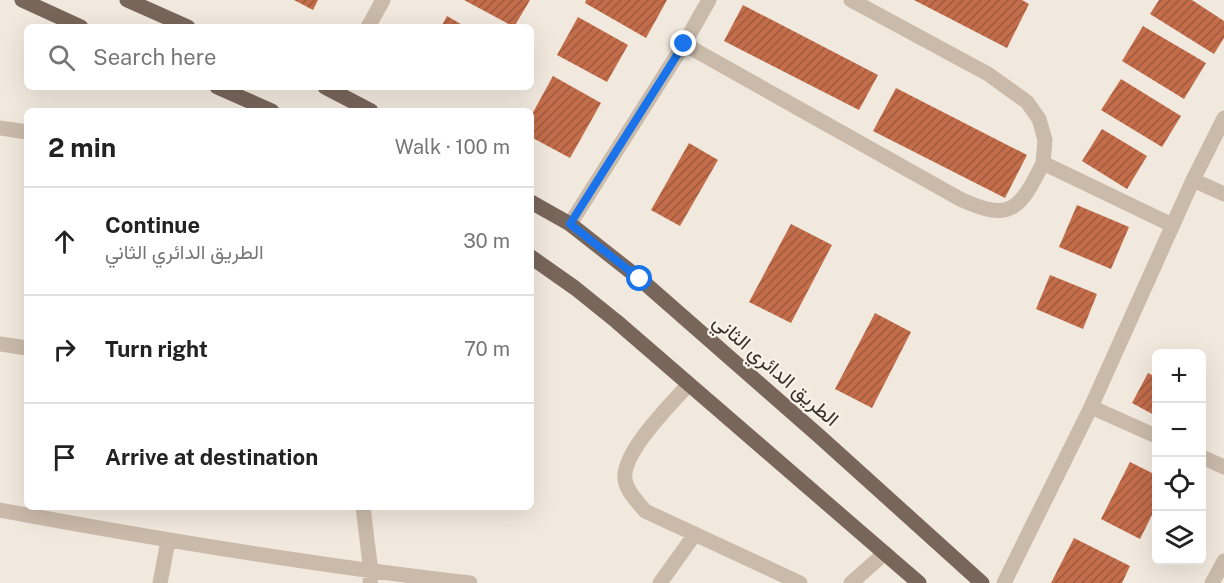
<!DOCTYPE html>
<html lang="en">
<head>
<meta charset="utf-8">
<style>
	:root { --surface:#fff; --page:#f2f2f2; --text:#222; --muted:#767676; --line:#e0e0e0 }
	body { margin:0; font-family:"Public Sans",Vazirmatn,sans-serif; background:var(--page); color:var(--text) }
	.controls { position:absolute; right:18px; bottom:18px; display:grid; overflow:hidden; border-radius:9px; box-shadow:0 6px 24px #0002 }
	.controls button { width:54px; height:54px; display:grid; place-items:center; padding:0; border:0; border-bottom:2px solid var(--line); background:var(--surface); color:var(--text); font:30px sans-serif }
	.stop { position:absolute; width:18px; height:18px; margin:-14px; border:4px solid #1a73e8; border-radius:50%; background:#fff }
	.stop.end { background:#1a73e8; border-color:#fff; box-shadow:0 2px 6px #0008 }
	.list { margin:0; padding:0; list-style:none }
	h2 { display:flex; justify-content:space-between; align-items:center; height:78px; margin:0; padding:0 24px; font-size:26px }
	h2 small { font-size:20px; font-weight:400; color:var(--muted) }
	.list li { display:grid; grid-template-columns:39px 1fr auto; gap:18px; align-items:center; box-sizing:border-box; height:108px; padding:0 24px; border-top:2px solid var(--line) }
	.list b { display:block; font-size:22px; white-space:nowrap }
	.list p { margin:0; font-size:20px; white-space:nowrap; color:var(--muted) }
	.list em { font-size:20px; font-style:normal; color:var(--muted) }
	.icon { flex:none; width:33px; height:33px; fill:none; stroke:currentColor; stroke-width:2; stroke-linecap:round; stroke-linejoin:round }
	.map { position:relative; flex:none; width:1224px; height:583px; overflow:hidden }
	.search { position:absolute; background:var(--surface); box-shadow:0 6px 24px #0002; left:24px; top:24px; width:510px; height:66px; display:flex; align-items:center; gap:15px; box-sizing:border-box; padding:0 21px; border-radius:9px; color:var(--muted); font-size:22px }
	.panel { position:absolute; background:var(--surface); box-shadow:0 6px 24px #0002; left:24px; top:108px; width:510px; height:402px; border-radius:9px }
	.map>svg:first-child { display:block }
	.building { fill:url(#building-hatch) }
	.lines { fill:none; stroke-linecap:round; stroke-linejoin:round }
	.minor { stroke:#cabaaa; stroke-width:15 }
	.major { stroke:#79665b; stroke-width:15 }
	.route { stroke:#1a73e8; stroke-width:8 }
	.labels { text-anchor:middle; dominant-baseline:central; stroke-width:4.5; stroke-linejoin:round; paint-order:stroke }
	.street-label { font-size:20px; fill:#382f29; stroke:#faf3eb }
</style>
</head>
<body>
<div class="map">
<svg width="1224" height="583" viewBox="0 0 1224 583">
	<defs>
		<pattern id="building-hatch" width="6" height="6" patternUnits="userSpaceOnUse" patternTransform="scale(1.5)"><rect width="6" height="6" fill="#c36d4b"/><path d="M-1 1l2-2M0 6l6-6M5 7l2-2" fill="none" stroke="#9f5a3e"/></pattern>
	</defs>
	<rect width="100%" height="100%" fill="#f2e9de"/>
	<path class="building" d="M294,0H318L313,10Z
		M464,0H530L514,27Z
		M586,0H667L646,38L585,3Z
		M914,0H1022L1029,4L1007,48Z
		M1159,0H1192L1224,21V38L1214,54L1150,14Z
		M743,5L878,75L859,110L724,41Z
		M447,16L466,27H441Z
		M578,17L628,45L607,82L557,55Z
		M1143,26L1206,63L1184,99L1122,61Z
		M553,76L601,103L570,158L531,137V116Z
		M1121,79L1181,116L1162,147L1101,110Z
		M896,88L1027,155L1005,198L873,131Z
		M1102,129L1147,156L1127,189L1082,161Z
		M689,143L718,160L680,226L651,210Z
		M1077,205L1129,227L1111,269L1059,247Z
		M791,224L832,245L791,323L749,302Z
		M1050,275L1097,294L1083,329L1036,309Z
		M875,313L911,332L872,408L835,389Z
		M1148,373L1156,377V416L1132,403Z
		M1130,462L1156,475V507L1140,539L1101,519Z
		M1074,538L1130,566L1122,583H1051Z"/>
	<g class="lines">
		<path class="minor" d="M851,0L988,74L1027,102L1039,119L1045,140L1043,163L1172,225
			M368,27L383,0
			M684,44L960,199C1011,223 1020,209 1043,163
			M0,128L27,132
			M1193,180L1224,194
			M570,224L684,44L709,0
			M0,344L27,348
			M689,384C671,404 621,453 625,480C627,492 638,502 645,511L800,583
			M1091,407L1156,436
			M1202,457L1224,467
			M363,507L371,572L370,583
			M0,510C156,539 313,565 470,583
			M160,583L168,541
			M660,583L695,534
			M851,583L885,553
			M1004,583L1091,407L1193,180L1224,118
			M1212,583L1224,561"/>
		<path class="major" d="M22,0L81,27
			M127,0L188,27
			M217,87L272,111
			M325,87L371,111
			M531,202L570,224L640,279L818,435L982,583
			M531,257L575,288L616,321L919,583"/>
	</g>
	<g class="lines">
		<path class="route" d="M640,279L570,224L684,44"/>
	</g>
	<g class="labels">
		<g class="street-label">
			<text transform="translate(776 370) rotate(41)">الطريق الدائري الثاني</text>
		</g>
	</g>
</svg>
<div class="controls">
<button>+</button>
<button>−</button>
<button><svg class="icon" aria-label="locate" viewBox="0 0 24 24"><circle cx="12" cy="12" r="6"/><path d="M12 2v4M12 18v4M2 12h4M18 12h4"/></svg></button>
<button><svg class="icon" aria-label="layers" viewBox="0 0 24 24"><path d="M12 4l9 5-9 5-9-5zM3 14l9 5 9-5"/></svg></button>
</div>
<div class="stop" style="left:640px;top:279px"></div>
<div class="stop end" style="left:684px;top:44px"></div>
<div class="search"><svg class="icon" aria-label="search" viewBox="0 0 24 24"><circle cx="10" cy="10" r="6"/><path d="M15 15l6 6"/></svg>Search here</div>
<section class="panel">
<h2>2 min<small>Walk · 100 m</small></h2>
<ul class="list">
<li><svg class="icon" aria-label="ahead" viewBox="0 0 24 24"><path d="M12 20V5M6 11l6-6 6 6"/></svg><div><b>Continue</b><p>الطريق الدائري الثاني</p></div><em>30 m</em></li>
<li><svg class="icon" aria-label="right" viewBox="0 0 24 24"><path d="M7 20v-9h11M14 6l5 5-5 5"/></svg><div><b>Turn right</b></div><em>70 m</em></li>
<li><svg class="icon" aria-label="arrive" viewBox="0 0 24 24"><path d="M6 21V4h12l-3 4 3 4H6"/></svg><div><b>Arrive at destination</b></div></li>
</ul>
</section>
</div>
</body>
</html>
